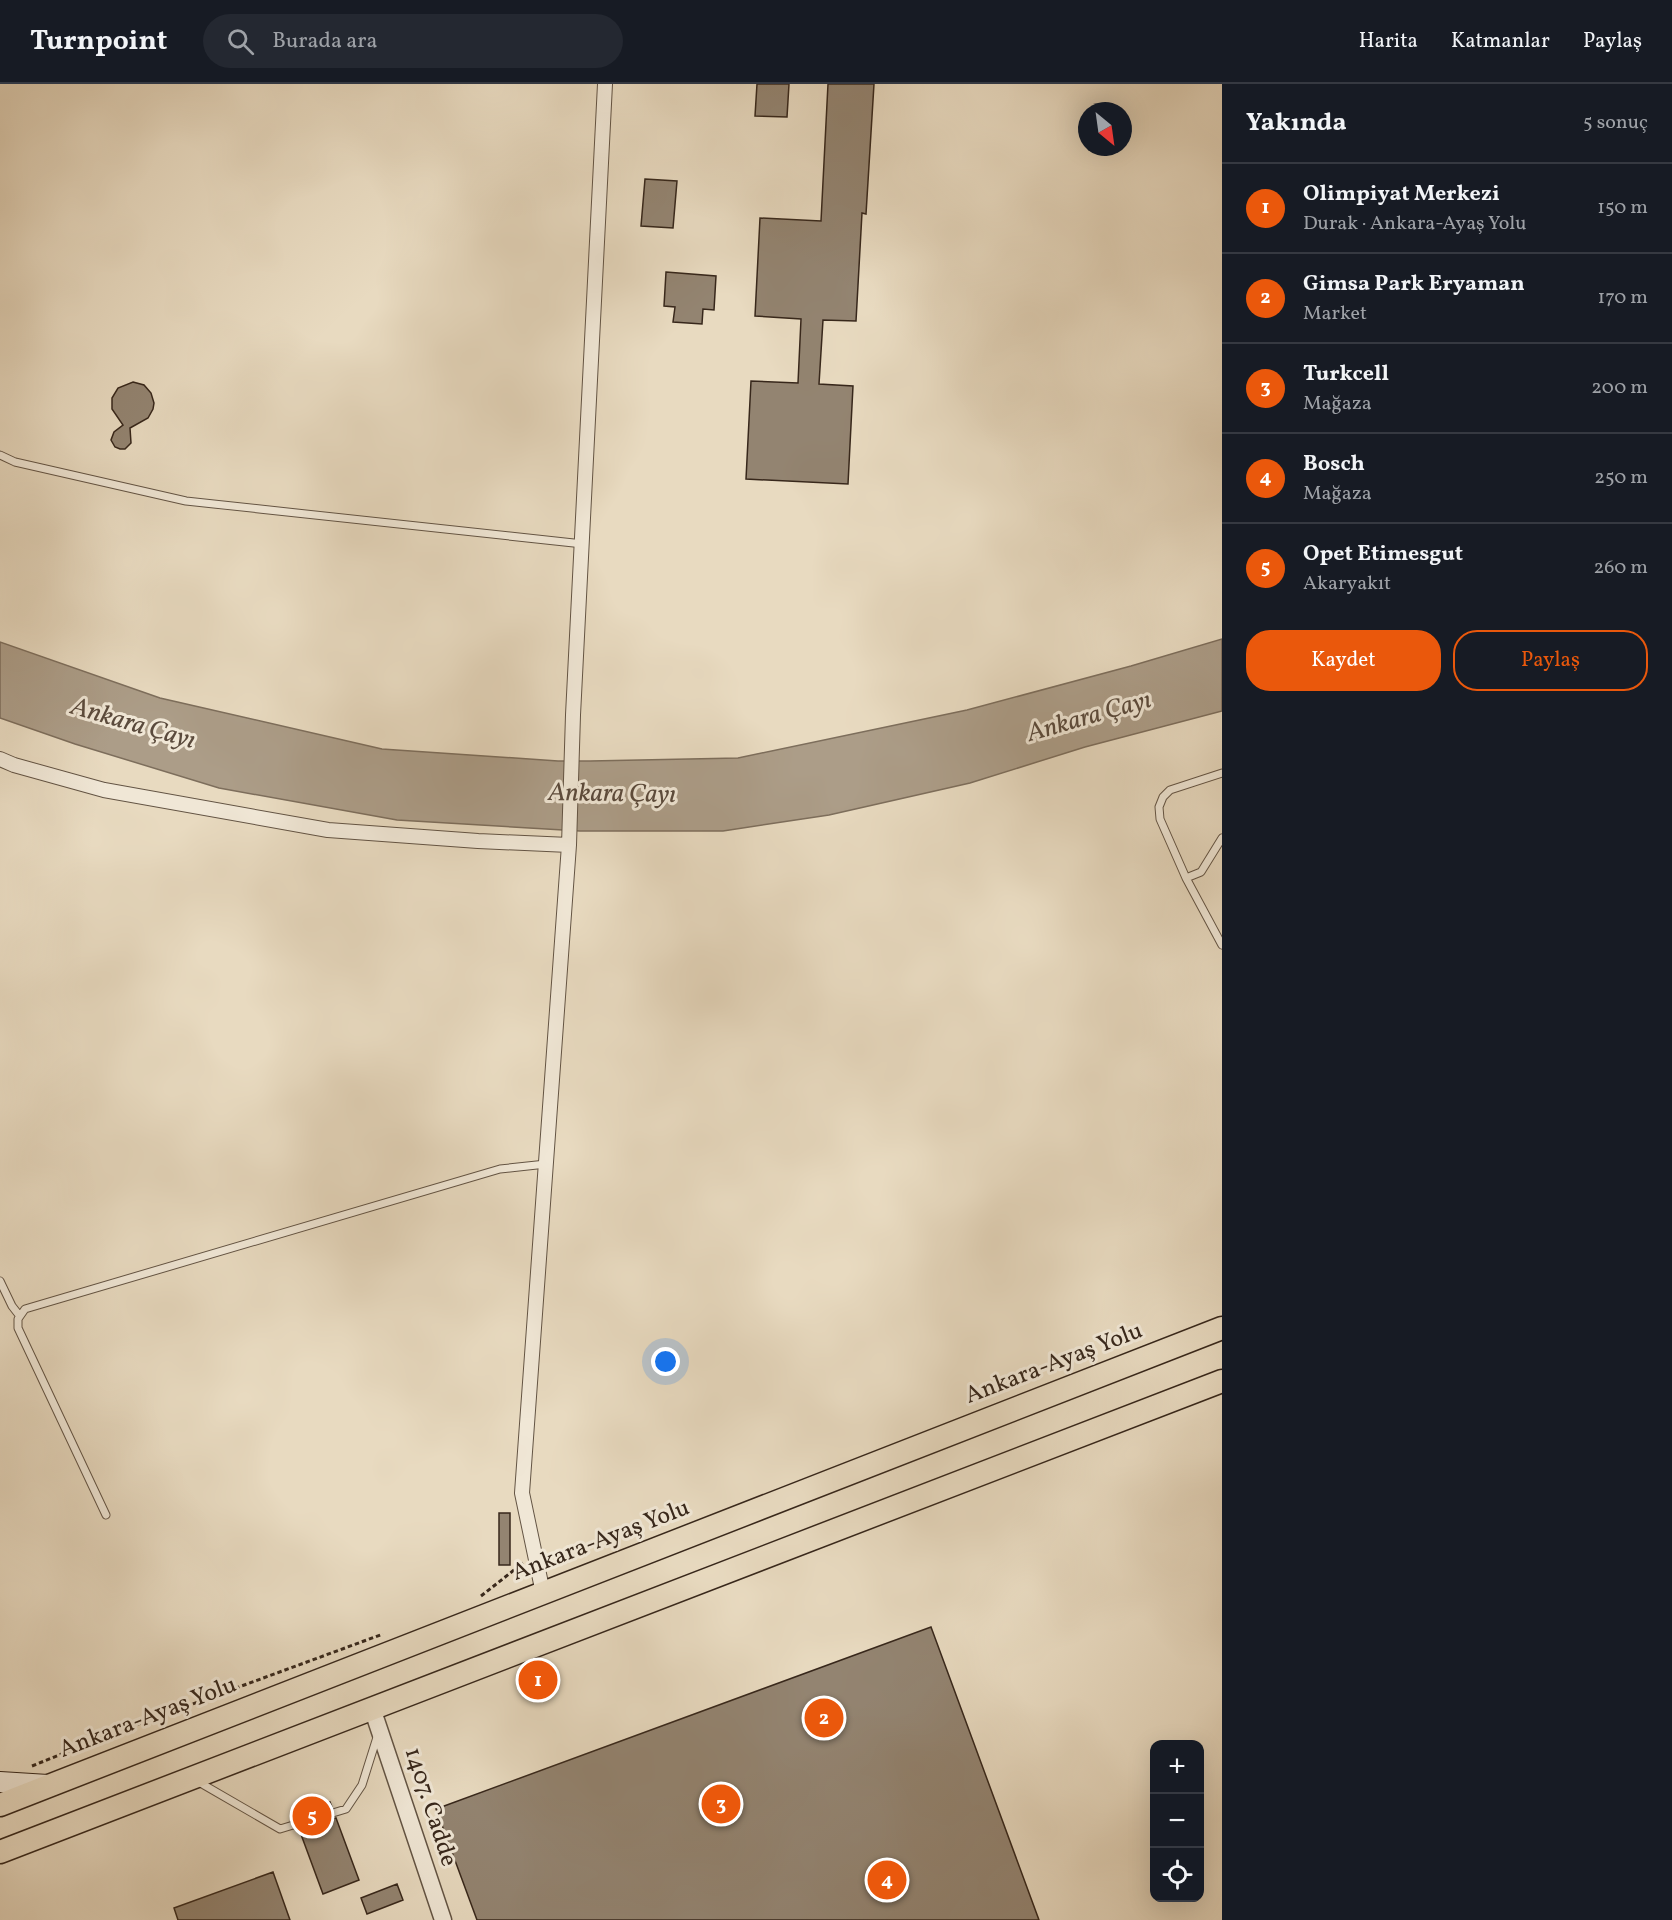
<!DOCTYPE html>
<html lang="tr">
<head>
<meta charset="utf-8">
<style>
	:root { --surface:#171b24; --page:#242831; --text:#f1f3f6; --muted:#9ea1a6; --line:#363941; --accent:#ea580c }
	body { margin:0; font-family:Vollkorn,serif; background:var(--page); color:var(--text) }
	.controls { position:absolute; right:18px; bottom:18px; display:grid; overflow:hidden; border-radius:12px; box-shadow:0 6px 24px #0002 }
	.controls button { width:54px; height:54px; display:grid; place-items:center; padding:0; border:0; border-bottom:2px solid var(--line); background:var(--surface); color:var(--text); font:30px sans-serif }
	.compass { position:absolute; left:1078px; top:18px; width:54px; height:54px; border-radius:50%; background:var(--surface); box-shadow:0 6px 24px #0002; rotate:151deg }
	.you { position:absolute; left:666px; top:1278px; width:21px; height:21px; margin:-15px; border:4px solid #fff; border-radius:50%; background:#1a73e8; box-shadow:0 0 0 9px #1a73e833 }
	.badge { display:grid; place-items:center; width:39px; height:39px; border-radius:50%; background:var(--accent); color:#fff; font-size:20px; font-weight:700 }
	.pin { position:absolute; translate:-50% -50%; border:3px solid #fff; box-shadow:0 2px 6px #0006 }
	.list { margin:0; padding:0; list-style:none }
	h2 { display:flex; justify-content:space-between; align-items:center; height:78px; margin:0; padding:0 24px; font-size:26px }
	h2 small { font-size:20px; font-weight:400; color:var(--muted) }
	.list li { display:grid; grid-template-columns:39px 1fr auto; gap:18px; align-items:center; box-sizing:border-box; height:90px; padding:0 24px; border-top:2px solid var(--line) }
	.list b { display:block; font-size:22px; white-space:nowrap }
	.list p { margin:0; font-size:20px; white-space:nowrap; color:var(--muted) }
	.list em { font-size:20px; font-style:normal; color:var(--muted) }
	.actions { display:flex; gap:12px; padding:18px 24px }
	.actions a { flex:1; padding:14px 0; border:2px solid var(--accent); border-radius:24px; text-align:center; font-size:21px; color:var(--accent) }
	.actions .main { background:var(--accent); color:#fff }
	.icon { flex:none; width:33px; height:33px; fill:none; stroke:currentColor; stroke-width:2; stroke-linecap:round; stroke-linejoin:round }
	.map { position:relative; flex:none; width:1222px; height:1836px; overflow:hidden }
	header { display:flex; align-items:center; gap:36px; box-sizing:border-box; height:84px; padding:0 30px; background:var(--surface); border-bottom:2px solid var(--line) }
	header strong { font-size:28px }
	nav { display:flex; gap:33px; margin-inline-start:auto; font-size:21px }
	.search { width:420px; height:54px; background:var(--page); display:flex; align-items:center; gap:15px; box-sizing:border-box; padding:0 21px; border-radius:33px; color:var(--muted); font-size:22px }
	main { display:flex }
	aside { flex:1; background:var(--surface) }
	.map>svg:first-child { display:block }
	.water { fill:#ac9d88; stroke:#7d6e5c; stroke-width:1.5 }
	.building { fill:#938471; stroke:#37271b; stroke-width:1.5 }
	.lines { fill:none; stroke-linecap:round; stroke-linejoin:round }
	.service-casing { stroke:#635444; stroke-width:9 }
	.minor-casing { stroke:#635444; stroke-width:16 }
	.tertiary-casing { stroke:#635444; stroke-width:19 }
	.secondary-casing { stroke:#37271b; stroke-width:22 }
	.trunk-casing { stroke:#37271b; stroke-width:25 }
	.path { stroke:#37271b; stroke-width:3; stroke-dasharray:4.5 3; stroke-linecap:butt }
	.service { stroke:#f0e7d6; stroke-width:7 }
	.minor { stroke:#f0e7d6; stroke-width:14 }
	.tertiary { stroke:#f0e7d6; stroke-width:16 }
	.secondary { stroke:#f0e7d6; stroke-width:20 }
	.trunk { stroke:#e8dac0; stroke-width:22 }
	.labels { text-anchor:middle; dominant-baseline:central; stroke-width:6; stroke-linejoin:round; paint-order:stroke }
	.street-label { font-size:24px; fill:#37271b; stroke:#f0e7d6 }
	.water-label { font-size:26px; font-style:italic; fill:#5a4a3c; stroke:#f0e7d6 }
</style>
</head>
<body>
<header>
<strong>Turnpoint</strong>
<div class="search"><svg class="icon" aria-label="search" viewBox="0 0 24 24"><circle cx="10" cy="10" r="6"/><path d="M15 15l6 6"/></svg>Burada ara</div>
<nav><a>Harita</a><a>Katmanlar</a><a>Paylaş</a></nav>
</header>
<main>
<div class="map">
<svg width="1222" height="1836" viewBox="0 0 1222 1836">
	<rect width="100%" height="100%" fill="#e8dac0"/>
	<filter id="stains"><feTurbulence type="fractalNoise" baseFrequency=".00333" numOctaves="4"/><feColorMatrix values="0 0 0 0 .2 0 0 0 0 .09 0 0 0 0 .02 0 0 0 .5 -.17"/></filter>
	<radialGradient id="worn" r=".72"><stop offset=".6" stop-color="#630" stop-opacity="0"/><stop offset="1" stop-color="#630" stop-opacity=".3"/></radialGradient>
	<path class="water" d="M1222,555V627L1085,663L970,699L829,731L723,747H580L397,736L219,704L75,660L0,634V558L160,614L382,665L558,677H590L738,674L967,626L1131,582Z"/>
	<path class="building" d="M757,0H789L787,33L755,32Z
		M828,0H874L866,130L862,129L856,237L823,236L819,300L853,302L848,400L746,395L751,297L798,299L801,235L755,232L760,134L821,137Z
		M645,95L677,97L673,144L641,142Z
		M666,188L716,192L714,226L703,225L702,240L673,238L675,223L664,222Z
		M133,298L144,301L151,309L154,319L153,325L148,334L130,344L131,359L125,365H120L115,363L111,356L114,348L123,341L112,325V314L118,304Z
		M499,1429H510V1481H499Z
		M931,1543L1039,1836H477L436,1725Z
		M330,1718L332,1723L295,1735L294,1731Z
		M336,1734L359,1796L323,1810L299,1745Z
		M273,1788L290,1836H178L174,1824Z
		M397,1800L403,1816L367,1830L361,1814Z"/>
	<g class="lines">
		<g class="service-casing">
			<path id="service" d="M0,371L15,378L186,417L583,460
				M1222,689L1170,706L1163,713L1159,723L1160,735L1186,794L1222,861
				M1186,794L1201,788L1222,754
				M0,1197L12,1222L19,1231
				M106,1431L18,1244V1235L25,1225L500,1085L546,1080
				M197,1697L280,1745L346,1725L362,1701L378,1650"/>
		</g>
		<g class="minor-casing">
			<path id="minor" d="M0,675L14,681L104,706L328,746L478,757L569,761
				M543,1509L522,1409L569,761L573,631L605,0"/>
		</g>
		<g class="tertiary-casing">
			<path id="tertiary" d="M372,1624L443,1836"/>
		</g>
		<g class="secondary-casing">
			<path id="secondary" d="M0,1698L48,1701"/>
		</g>
		<g class="trunk-casing">
			<path id="trunk" d="M0,1721L1222,1244
				M0,1768L1222,1297"/>
		</g>
		<path class="path" d="M481,1512L523,1479
			M32,1682L111,1650L383,1550"/>
		<use href="#service" class="service"/>
		<use href="#minor" class="minor"/>
		<use href="#tertiary" class="tertiary"/>
		<use href="#secondary" class="secondary"/>
		<use href="#trunk" class="trunk"/>
	</g>
	<g class="labels">
		<g class="street-label">
			<text transform="translate(1054 1280) rotate(-21)">Ankara-Ayaş Yolu</text>
			<text transform="translate(601 1457) rotate(-21)">Ankara-Ayaş Yolu</text>
			<text transform="translate(148 1634) rotate(-21)">Ankara-Ayaş Yolu</text>
			<text transform="translate(430 1723) rotate(72)">1407. Cadde</text>
		</g>
		<g class="water-label">
			<text transform="translate(1089 633) rotate(-16)">Ankara Çayı</text>
			<text transform="translate(133 640) rotate(16)">Ankara Çayı</text>
			<text transform="translate(612 710) rotate(1)">Ankara Çayı</text>
		</g>
	</g>
	<rect width="100%" height="100%" filter="url(#stains)"/>
	<rect width="100%" height="100%" fill="url(#worn)"/>
</svg>
<div class="controls">
<button>+</button>
<button>−</button>
<button><svg class="icon" aria-label="locate" viewBox="0 0 24 24"><circle cx="12" cy="12" r="6"/><path d="M12 2v4M12 18v4M2 12h4M18 12h4"/></svg></button>
</div>
<svg class="compass" viewBox="-18 -18 36 36"><path d="M0-13l5 13h-10z" fill="#e53935"/><path d="M0 13l5-13h-10z" fill="#9ea1a6"/></svg>
<div class="you"></div>
<div class="pin badge" style="left:538px;top:1596px">1</div>
<div class="pin badge" style="left:824px;top:1634px">2</div>
<div class="pin badge" style="left:721px;top:1720px">3</div>
<div class="pin badge" style="left:887px;top:1796px">4</div>
<div class="pin badge" style="left:312px;top:1732px">5</div>
</div>
<aside>
<h2>Yakında<small>5 sonuç</small></h2>
<ul class="list">
<li><span class="badge">1</span><div><b>Olimpiyat Merkezi</b><p>Durak · Ankara-Ayaş Yolu</p></div><em>150 m</em></li>
<li><span class="badge">2</span><div><b>Gimsa Park Eryaman</b><p>Market</p></div><em>170 m</em></li>
<li><span class="badge">3</span><div><b>Turkcell</b><p>Mağaza</p></div><em>200 m</em></li>
<li><span class="badge">4</span><div><b>Bosch</b><p>Mağaza</p></div><em>250 m</em></li>
<li><span class="badge">5</span><div><b>Opet Etimesgut</b><p>Akaryakıt</p></div><em>260 m</em></li>
</ul>
<div class="actions"><a class="main">Kaydet</a><a>Paylaş</a></div>
</aside>
</main>
</body>
</html>
